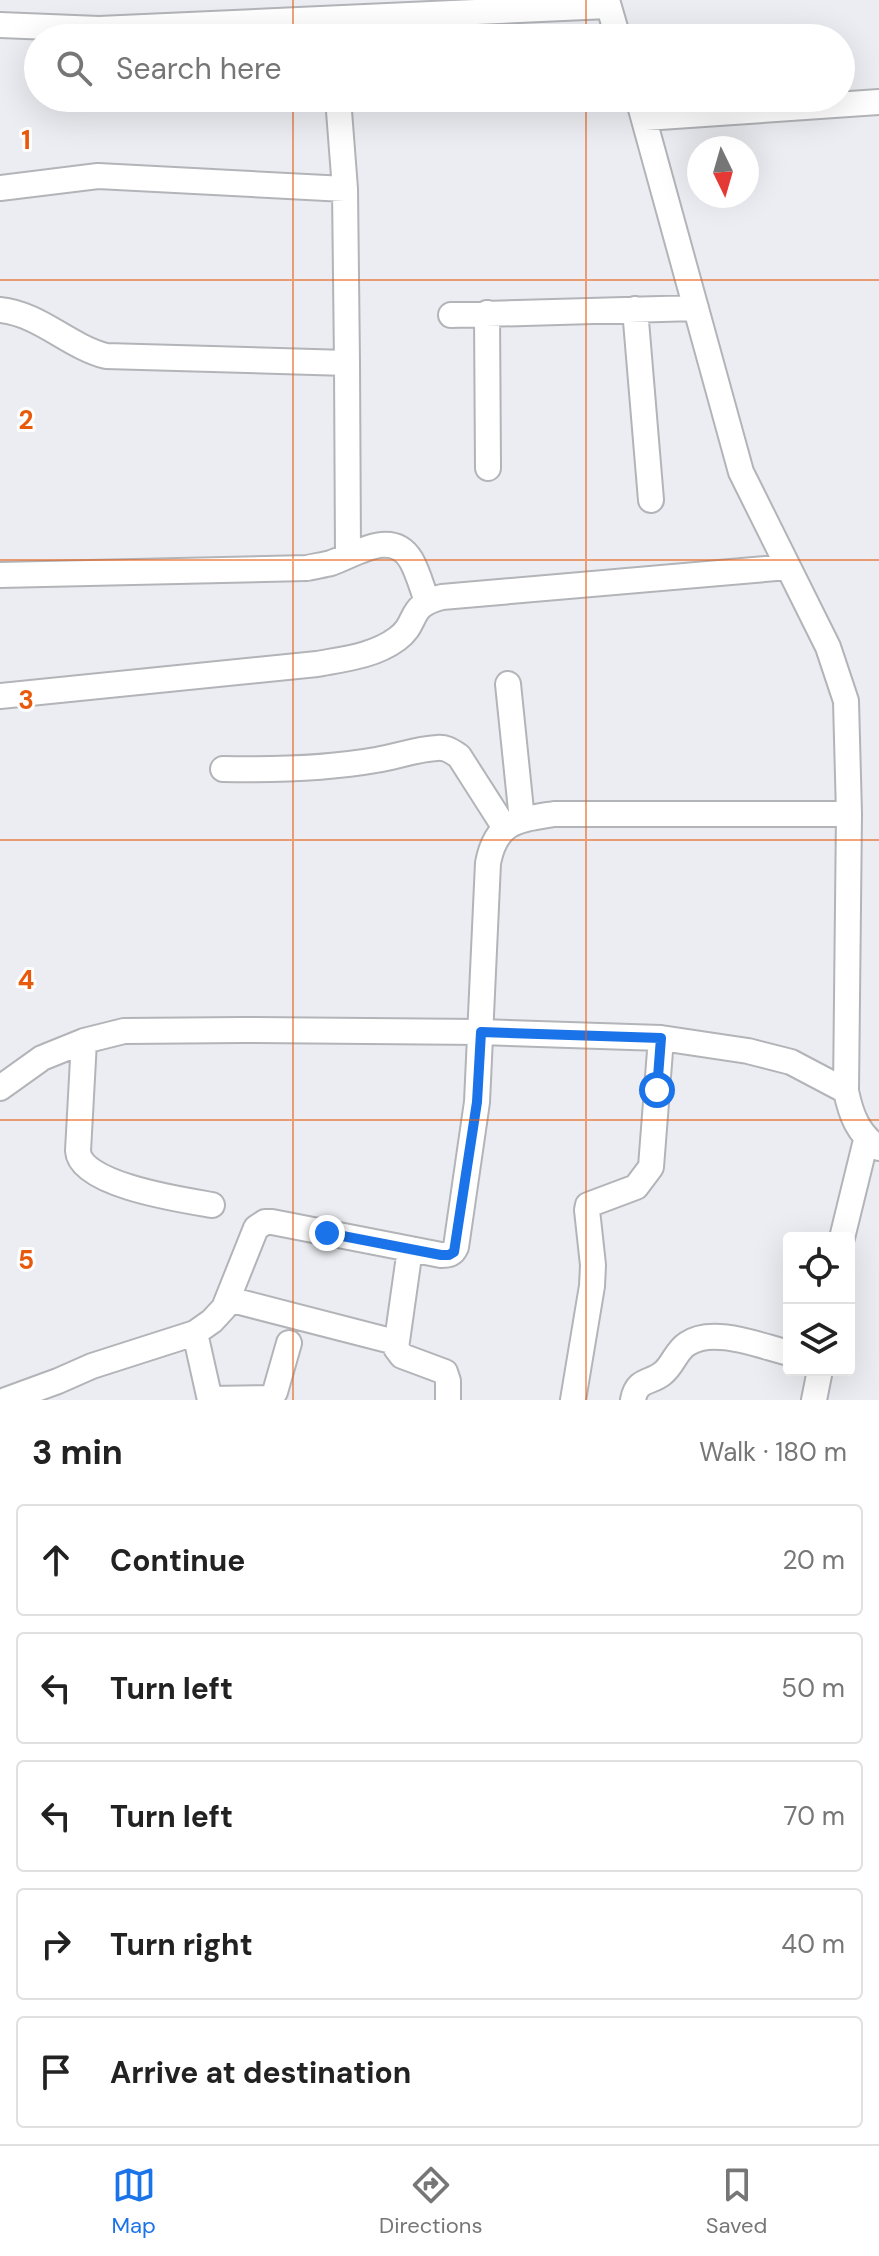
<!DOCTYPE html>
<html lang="en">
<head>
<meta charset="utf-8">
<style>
	:root { --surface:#fff; --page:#f6f6f6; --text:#222; --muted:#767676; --line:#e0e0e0; --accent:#1a73e8 }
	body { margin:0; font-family:"DM Sans",sans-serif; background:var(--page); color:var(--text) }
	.controls { position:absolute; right:24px; bottom:24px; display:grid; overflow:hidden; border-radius:8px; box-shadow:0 8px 32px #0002 }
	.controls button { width:72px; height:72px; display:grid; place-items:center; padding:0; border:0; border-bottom:2px solid var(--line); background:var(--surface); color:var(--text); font:40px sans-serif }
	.compass { position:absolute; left:687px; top:136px; width:72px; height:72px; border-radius:50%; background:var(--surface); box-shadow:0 8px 32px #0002; rotate:175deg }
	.stop { position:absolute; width:24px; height:24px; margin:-18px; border:6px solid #1a73e8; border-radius:50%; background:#fff }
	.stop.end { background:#1a73e8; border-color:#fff; box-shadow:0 2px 8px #0008 }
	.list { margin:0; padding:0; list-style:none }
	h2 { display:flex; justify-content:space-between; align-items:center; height:104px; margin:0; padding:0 32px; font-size:34px }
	h2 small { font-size:26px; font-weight:400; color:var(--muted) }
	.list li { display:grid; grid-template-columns:52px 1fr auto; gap:24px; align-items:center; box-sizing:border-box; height:112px; margin:0 16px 16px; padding:0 16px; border:2px solid var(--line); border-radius:8px }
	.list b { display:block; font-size:30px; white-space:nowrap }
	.list em { font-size:26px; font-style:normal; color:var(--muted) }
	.icon { flex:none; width:44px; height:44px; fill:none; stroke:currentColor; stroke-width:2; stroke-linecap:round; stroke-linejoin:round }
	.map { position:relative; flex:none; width:879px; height:1400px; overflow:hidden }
	.search { position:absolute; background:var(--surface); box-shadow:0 8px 32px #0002; left:24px; right:24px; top:24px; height:88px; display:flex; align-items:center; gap:20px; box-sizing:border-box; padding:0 28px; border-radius:44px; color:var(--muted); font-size:30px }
	.sheet { height:744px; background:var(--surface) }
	nav { display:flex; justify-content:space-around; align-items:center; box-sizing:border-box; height:112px; border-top:2px solid var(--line); background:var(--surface); font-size:22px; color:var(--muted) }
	nav a { display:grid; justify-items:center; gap:4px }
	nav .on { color:var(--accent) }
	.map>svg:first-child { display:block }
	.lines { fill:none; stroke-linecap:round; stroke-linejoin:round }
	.street-casing { stroke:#b2b4b8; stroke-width:28 }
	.street { stroke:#fff; stroke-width:24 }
	.route { stroke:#1a73e8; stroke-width:10 }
	.grid { fill:none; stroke:#e8590c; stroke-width:2; stroke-opacity:0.55 }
	.grid-label { font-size:26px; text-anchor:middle; font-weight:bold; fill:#e8590c; stroke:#fff; stroke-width:6; stroke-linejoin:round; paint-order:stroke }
</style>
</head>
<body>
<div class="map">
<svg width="879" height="1400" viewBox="0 0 879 1400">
	<rect width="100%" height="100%" fill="#ecedf2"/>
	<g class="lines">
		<g class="street-casing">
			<path id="street" d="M607,0L618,38
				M0,25L99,29L608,6
				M638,98L741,472L828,647L846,701L849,814L846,1091C851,1115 858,1134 879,1148
				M645,118L879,102
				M0,188L98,176L345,189
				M635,309L651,500
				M0,310C40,314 68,346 106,356L347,363L345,189L338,98
				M487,313L488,468
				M451,315L696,308
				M347,363L348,555
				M0,575L307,568C315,566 324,565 331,563C355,555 392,528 411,560C418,572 422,588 427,601
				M508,684L522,820
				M0,696L317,664C344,659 374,656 397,639C420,622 406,606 442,597L788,567
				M223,769C275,770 325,769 376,760C396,757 416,749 437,748C446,747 451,751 459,756L505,828
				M84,1041L78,1151C80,1185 183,1200 212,1205
				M0,1088L42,1058L84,1041L124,1031L243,1030L481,1032L661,1038L748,1051L791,1062L846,1091
				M842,1238L866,1140
				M410,1249L396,1348L402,1356L445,1372L448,1381V1400
				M228,1299L395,1342
				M210,1399L270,1398L275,1392L289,1343
				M6,1400L58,1381L92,1366L195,1333
				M210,1400L195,1333L212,1321L224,1308L256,1228L265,1222H272L441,1255C449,1255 453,1254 456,1247L477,1102L488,863C496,821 517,820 554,814H849
				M573,1400L592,1286L593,1265L587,1210L588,1205L636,1187L651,1167L661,1038
				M633,1400C637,1378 650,1384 663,1373C673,1365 676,1351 687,1344C713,1326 760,1346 789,1353
				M814,1400L820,1370"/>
		</g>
		<use href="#street" class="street"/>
	</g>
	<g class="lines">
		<path class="route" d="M327,1233L441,1255H449L454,1252L477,1102L481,1032L661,1038L657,1090"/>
	</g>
	<path class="grid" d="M293,0V38M586,0V38M293,98V1400M586,98V1400M0,280H879M0,560H879M0,840H879M0,1120H879"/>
	<g class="grid-label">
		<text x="26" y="149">1</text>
		<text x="26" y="429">2</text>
		<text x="26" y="709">3</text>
		<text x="26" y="989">4</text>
		<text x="26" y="1269">5</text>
	</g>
</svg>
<div class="controls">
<button><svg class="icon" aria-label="locate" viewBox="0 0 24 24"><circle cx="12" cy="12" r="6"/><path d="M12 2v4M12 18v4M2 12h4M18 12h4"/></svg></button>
<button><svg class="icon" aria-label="layers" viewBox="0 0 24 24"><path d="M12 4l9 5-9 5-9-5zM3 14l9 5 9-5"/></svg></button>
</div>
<svg class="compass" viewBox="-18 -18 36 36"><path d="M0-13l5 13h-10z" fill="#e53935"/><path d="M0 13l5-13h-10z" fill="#767676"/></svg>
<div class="stop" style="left:657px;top:1090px"></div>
<div class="stop end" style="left:327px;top:1233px"></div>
<div class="search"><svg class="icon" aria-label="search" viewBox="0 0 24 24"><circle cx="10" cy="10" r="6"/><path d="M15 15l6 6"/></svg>Search here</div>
</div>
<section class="sheet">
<h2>3 min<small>Walk · 180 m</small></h2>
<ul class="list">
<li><svg class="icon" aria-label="ahead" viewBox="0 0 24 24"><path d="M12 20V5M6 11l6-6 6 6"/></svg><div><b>Continue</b></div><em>20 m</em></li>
<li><svg class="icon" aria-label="left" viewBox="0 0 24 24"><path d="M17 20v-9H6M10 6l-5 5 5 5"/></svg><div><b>Turn left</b></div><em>50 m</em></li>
<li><svg class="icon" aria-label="left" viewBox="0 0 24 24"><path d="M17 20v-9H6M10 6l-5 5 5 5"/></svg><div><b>Turn left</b></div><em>70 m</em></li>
<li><svg class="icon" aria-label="right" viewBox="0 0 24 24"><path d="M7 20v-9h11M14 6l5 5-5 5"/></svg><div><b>Turn right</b></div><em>40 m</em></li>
<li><svg class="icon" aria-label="arrive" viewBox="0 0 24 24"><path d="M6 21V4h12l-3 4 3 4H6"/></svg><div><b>Arrive at destination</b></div></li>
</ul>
</section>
<nav>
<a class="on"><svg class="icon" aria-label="map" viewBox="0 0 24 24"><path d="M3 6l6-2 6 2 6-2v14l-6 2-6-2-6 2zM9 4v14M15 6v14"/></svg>Map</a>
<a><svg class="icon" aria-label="directions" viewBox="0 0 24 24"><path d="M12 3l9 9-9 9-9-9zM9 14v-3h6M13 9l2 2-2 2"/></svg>Directions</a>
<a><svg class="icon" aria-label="saved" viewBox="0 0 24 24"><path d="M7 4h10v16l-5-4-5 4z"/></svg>Saved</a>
</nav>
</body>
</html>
